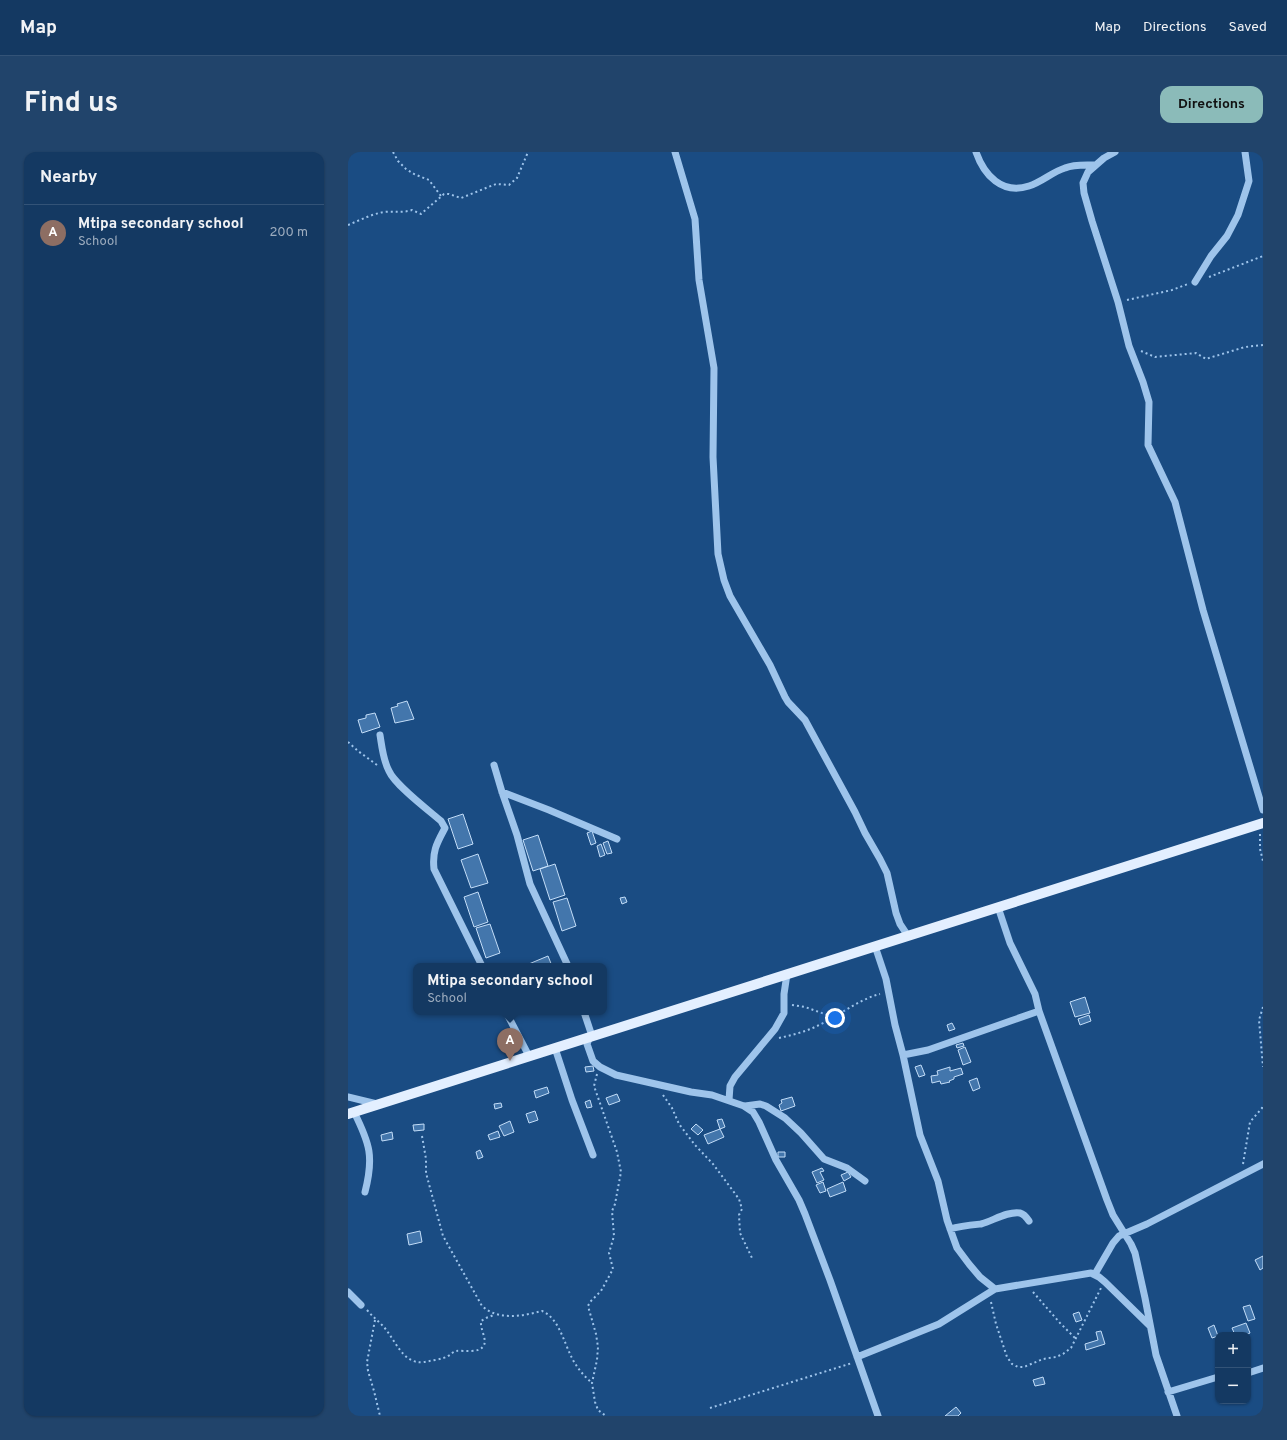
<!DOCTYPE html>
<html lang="en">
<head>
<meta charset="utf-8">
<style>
	:root { --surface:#143962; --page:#21446b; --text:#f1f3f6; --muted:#9dacbe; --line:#335377; --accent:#8bbbb9 }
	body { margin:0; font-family:Overpass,sans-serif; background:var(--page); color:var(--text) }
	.controls { position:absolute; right:12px; bottom:12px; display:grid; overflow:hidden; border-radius:8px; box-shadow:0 1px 3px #0004 }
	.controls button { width:36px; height:36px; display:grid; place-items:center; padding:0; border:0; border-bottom:1px solid var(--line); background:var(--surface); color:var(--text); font:20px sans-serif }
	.you { position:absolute; left:487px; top:866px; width:14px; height:14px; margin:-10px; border:3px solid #fff; border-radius:50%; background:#1a73e8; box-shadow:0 0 0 6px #1a73e833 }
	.badge { display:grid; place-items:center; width:26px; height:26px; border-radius:50%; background:var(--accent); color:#fff; font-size:13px; font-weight:700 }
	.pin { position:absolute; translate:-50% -33px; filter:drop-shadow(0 1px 2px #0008) }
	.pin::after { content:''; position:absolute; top:21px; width:14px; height:12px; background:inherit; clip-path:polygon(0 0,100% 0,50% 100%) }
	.popup { position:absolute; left:65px; top:811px; width:194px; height:52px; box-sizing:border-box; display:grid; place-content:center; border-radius:8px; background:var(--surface); filter:drop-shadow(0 1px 3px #0005); font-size:13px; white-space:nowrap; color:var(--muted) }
	.popup b { font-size:15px; color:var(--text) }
	.popup::after { content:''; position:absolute; left:50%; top:100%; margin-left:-8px; border:8px solid transparent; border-top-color:var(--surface) }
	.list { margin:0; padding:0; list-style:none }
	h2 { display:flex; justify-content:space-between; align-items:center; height:52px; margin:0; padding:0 16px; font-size:17px }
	h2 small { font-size:13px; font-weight:400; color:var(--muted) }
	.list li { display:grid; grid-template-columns:26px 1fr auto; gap:12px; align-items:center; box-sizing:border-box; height:56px; padding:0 16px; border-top:1px solid var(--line) }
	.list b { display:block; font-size:15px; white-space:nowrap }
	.list p { margin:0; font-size:13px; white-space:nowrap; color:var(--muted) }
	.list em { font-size:13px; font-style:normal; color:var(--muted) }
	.map { position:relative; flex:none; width:915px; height:1264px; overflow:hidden; border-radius:12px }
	header { display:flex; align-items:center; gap:24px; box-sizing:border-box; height:56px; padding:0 20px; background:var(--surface); border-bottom:1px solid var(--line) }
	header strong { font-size:19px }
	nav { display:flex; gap:22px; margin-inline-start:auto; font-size:14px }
	.intro { display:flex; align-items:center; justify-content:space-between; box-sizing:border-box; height:96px; padding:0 24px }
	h1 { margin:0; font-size:28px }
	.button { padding:10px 18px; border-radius:12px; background:var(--accent); color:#111; font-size:14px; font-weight:700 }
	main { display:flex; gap:24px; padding:0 24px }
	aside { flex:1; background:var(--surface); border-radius:12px; box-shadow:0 1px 3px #0004 }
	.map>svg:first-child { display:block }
	.building { fill:#4376ac; stroke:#c3ddf8 }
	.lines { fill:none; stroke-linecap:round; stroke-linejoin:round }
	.path { stroke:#9ec4eb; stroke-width:2; stroke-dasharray:2 3; stroke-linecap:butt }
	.minor { stroke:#9ec4eb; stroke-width:7 }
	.major { stroke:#e3efff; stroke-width:10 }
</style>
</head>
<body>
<header>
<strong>Map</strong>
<nav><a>Map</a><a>Directions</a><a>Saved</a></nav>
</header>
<div class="intro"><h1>Find us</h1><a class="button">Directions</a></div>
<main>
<aside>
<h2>Nearby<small></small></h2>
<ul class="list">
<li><span class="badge" style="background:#8d6e63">A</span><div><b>Mtipa secondary school</b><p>School</p></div><em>200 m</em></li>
</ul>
</aside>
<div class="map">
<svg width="915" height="1264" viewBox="0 0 915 1264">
	<rect width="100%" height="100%" fill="#1a4c83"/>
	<path class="building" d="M59,549L66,567L47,571L43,556L50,554L49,552Z
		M27,561L32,575L14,581L10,568L18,566V563Z
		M115,662L125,692L110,697L100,667Z
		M244,679L248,691L243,693L239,681Z
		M190,683L200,714L185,719L175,688Z
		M260,689L264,701L259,702L255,691Z
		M253,692L257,703L252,705L249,694Z
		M130,702L140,731L123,736L113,708Z
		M207,712L217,743L202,748L192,717Z
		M130,740L140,770L126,775L116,745Z
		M277,745L279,750L274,752L272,746Z
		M219,746L228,774L214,779L205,750Z
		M142,772L152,801L138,806L128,776Z
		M200,804L204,814H176Z
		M737,845L742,861L727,865L722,850Z
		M741,863L743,869L732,873L730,867Z
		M604,871L607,877L601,879L599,873Z
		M615,891L616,894L609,896L608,893Z
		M617,895L623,910L615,913L610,898Z
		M573,913L577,923L571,925L567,915Z
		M245,914L246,919L238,920L237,915Z
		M602,915V919L613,916L615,922L606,925V927L601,929L602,930L593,932L592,929L584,931L583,924L590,923L589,919Z
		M629,926L632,936L625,939L621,929Z
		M199,935L201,941L188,946L186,939Z
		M269,942L272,949L261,953L258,946Z
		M444,945L447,954L433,959L431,953L434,951L433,948Z
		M242,948L244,955L239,956L237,950Z
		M153,951L154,955L147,957L146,952Z
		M187,959L190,968L181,971L178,962Z
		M374,967L377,975L372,977L369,968Z
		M162,969L166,980L156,984L151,974Z
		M76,972V978L66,979L65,973Z
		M348,972L355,978L350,983L343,977Z
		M372,977L376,985L360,992L356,983Z
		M150,979L152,985L142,988L140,983Z
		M44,980L45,987L34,989L33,983Z
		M132,998L135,1005L130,1007L128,1000Z
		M430,1000H437V1005H430Z
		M474,1016L476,1019L472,1020L476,1028L469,1031L464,1020Z
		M500,1020L503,1025L496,1029L493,1023Z
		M475,1030L478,1039L472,1041L468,1033Z
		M495,1030L498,1039L482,1045L479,1037Z
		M72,1079L74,1090L61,1093L59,1082Z
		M915,1104V1116L912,1118L907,1108Z
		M902,1153L907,1167L900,1169L895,1155Z
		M731,1160L734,1168L728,1170L725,1162Z
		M898,1171L902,1181L898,1183H887L884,1176Z
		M866,1173L870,1184L864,1186L860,1176Z
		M753,1179L757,1192L738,1198L737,1192L750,1188L748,1180Z
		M695,1225L697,1232L687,1234L685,1228Z
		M608,1255L613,1261L610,1264H597Z"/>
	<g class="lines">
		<path class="path" d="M45,0L50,9L58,17L66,22L81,28L93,44
			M0,73C12,68 24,62 36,60C46,59 55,61 64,58L73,62L96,42H101L113,46L148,32L161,33L169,26L180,0
			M861,125L915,104
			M779,148L824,138L840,132
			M793,199L807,205L848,201L858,207L861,206L897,195L915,193
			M0,590L10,599L29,613
			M912,682V697L915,709
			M444,853L457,855L485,865
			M915,855L911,868L915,915
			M431,886C444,883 457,880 469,874C491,864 509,848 532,842
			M249,922L246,934L269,1000L273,1020L267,1052L264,1059L266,1084L261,1101L265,1117L253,1139L242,1150L240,1154L248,1182L250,1195L249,1208L244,1231L247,1250L250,1258L258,1264
			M315,943L324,956L331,972L347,993L365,1012L391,1047L394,1057L391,1063L392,1081L404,1106
			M74,984L78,1007V1021L95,1084L134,1154C151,1169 174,1164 194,1159C211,1166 216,1191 224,1206C229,1216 236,1224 244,1231
			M895,1012L902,970L914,956L915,953
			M685,1140L712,1171L728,1187
			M643,1150L648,1172L659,1205L664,1212L670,1215H676L695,1207L708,1205L715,1202L723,1196L753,1136
			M19,1158C24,1164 29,1168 34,1173C47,1186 54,1213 76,1210C81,1209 96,1207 100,1204C103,1203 104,1200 108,1199C116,1198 132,1202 136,1193C139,1187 132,1177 133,1169L138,1166L146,1163
			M27,1168L19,1210L20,1219L26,1239L32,1264
			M362,1256L504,1211"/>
		<path class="minor" d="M327,0L347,67L351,128L366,216L365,305L370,402L376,428L382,444L422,513L437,545L440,550L457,568L507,660L517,681L532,707L539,721L548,761L552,772L560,784
			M628,0C636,23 654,43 681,34C694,30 704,20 717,16C726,12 737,13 747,13
			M767,0L756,6L740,20L735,31L736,41L744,69L770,150L781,194L795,230L801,250L800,293L827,350L855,458L915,658
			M847,130L863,104L879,84L890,63L901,29L897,0
			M32,583C34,595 35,608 41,619C47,633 80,658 93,669L97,676C89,691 84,699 86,717L134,814
			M146,613L154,640L169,683L182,732L220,814
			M154,640L201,658L269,687
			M650,755L662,791L687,842L691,859L759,1048L765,1063L783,1092L787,1101L797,1146L808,1203L829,1264
			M527,794L538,827L547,873L555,903L572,983L590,1029L599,1068L605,1085L609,1096L621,1112L632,1125L647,1137L743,1121L751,1125L757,1130L802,1174
			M158,860L181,904
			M236,860L244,884
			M242,884L239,892L245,909L252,915L268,923L343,940L364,943L396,954L405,960L411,970L428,1008L451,1048L457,1062L482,1128L530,1264
			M207,896L224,948L245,1003
			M555,903L580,898L691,859
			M0,945L29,952
			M381,948L382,934L387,925L427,877L436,861V842L439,822
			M397,954L412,952L418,954L437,966L453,981L476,1007L499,1016L517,1029
			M6,960C22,992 26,1005 17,1040
			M602,1077C612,1074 623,1073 633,1072C645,1069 659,1059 672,1061C676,1062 679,1066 681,1069
			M747,1122L765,1091L771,1084L799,1072L915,1012
			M0,1140L13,1153
			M509,1205L591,1172L647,1137
			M900,1221L915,1216
			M820,1240L870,1225"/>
		<path class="major" d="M0,962L915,671"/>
	</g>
</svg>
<div class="controls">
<button>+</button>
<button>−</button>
</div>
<div class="you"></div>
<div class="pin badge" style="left:162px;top:909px;background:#8d6e63">A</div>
<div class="popup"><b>Mtipa secondary school</b>School</div>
</div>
</main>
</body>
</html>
